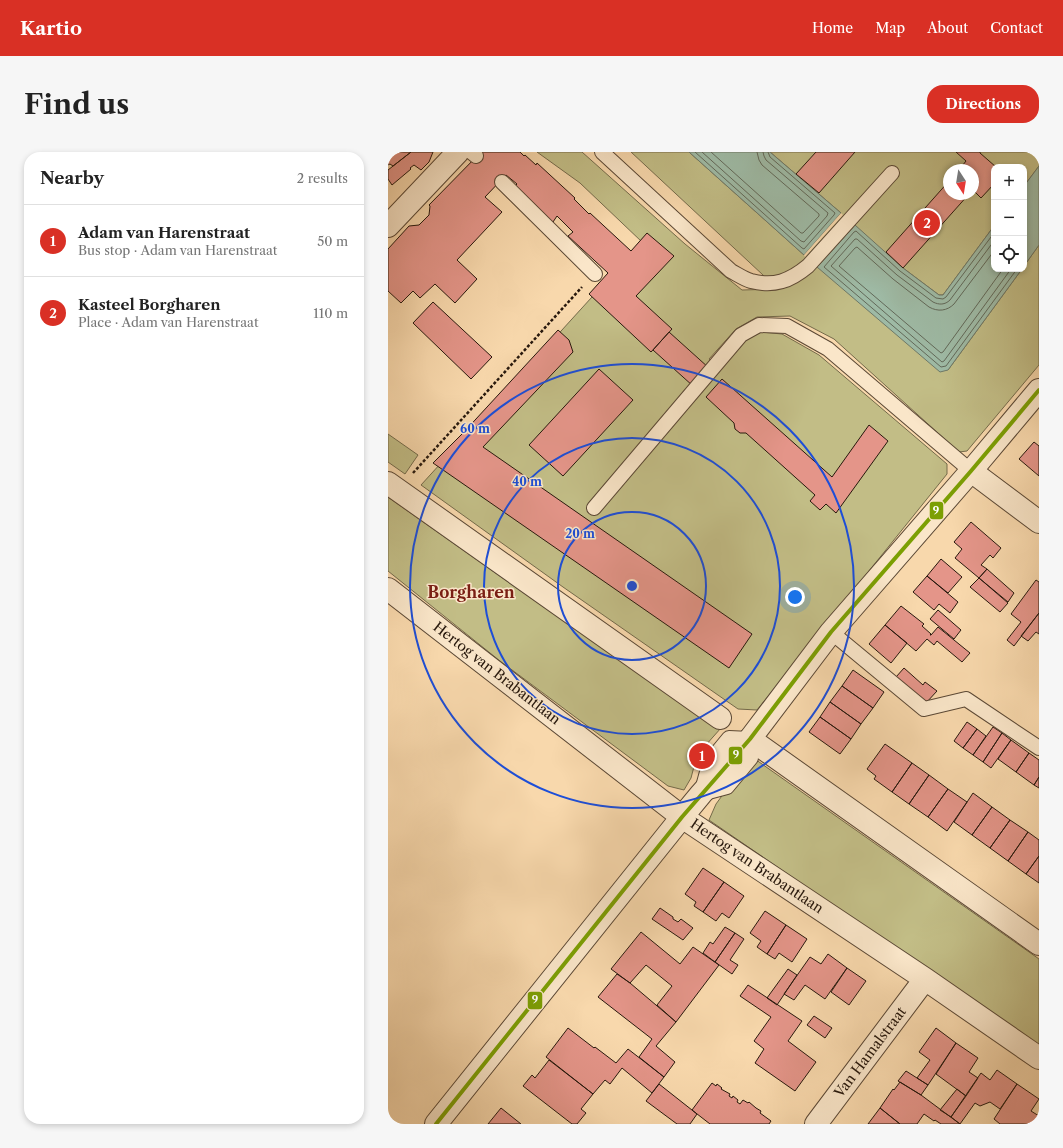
<!DOCTYPE html>
<html lang="en">
<head>
<meta charset="utf-8">
<style>
	:root { --surface:#fff; --page:#f6f6f6; --text:#222; --muted:#767676; --line:#e0e0e0; --accent:#d93025 }
	body { margin:0; font-family:"Libre Caslon Text",serif; background:var(--page); color:var(--text) }
	.controls { position:absolute; right:12px; top:12px; display:grid; overflow:hidden; border-radius:8px; box-shadow:0 2px 6px #0003 }
	.controls button { width:36px; height:36px; display:grid; place-items:center; padding:0; border:0; border-bottom:1px solid var(--line); background:var(--surface); color:var(--text); font:20px sans-serif }
	.compass { position:absolute; left:555px; top:12px; width:36px; height:36px; border-radius:50%; background:var(--surface); box-shadow:0 2px 6px #0003; rotate:168deg }
	.you { position:absolute; left:407px; top:445px; width:14px; height:14px; margin:-10px; border:3px solid #fff; border-radius:50%; background:#1a73e8; box-shadow:0 0 0 6px #1a73e833 }
	.badge { display:grid; place-items:center; width:26px; height:26px; border-radius:50%; background:var(--accent); color:#fff; font-size:13px; font-weight:700 }
	.pin { position:absolute; translate:-50% -50%; border:2px solid #fff; box-shadow:0 1px 4px #0006 }
	.list { margin:0; padding:0; list-style:none }
	h2 { display:flex; justify-content:space-between; align-items:center; height:52px; margin:0; padding:0 16px; font-size:17px }
	h2 small { font-size:13px; font-weight:400; color:var(--muted) }
	.list li { display:grid; grid-template-columns:26px 1fr auto; gap:12px; align-items:center; box-sizing:border-box; height:72px; padding:0 16px; border-top:1px solid var(--line) }
	.list b { display:block; font-size:15px; white-space:nowrap }
	.list p { margin:0; font-size:13px; white-space:nowrap; color:var(--muted) }
	.list em { font-size:13px; font-style:normal; color:var(--muted) }
	.icon { flex:none; width:22px; height:22px; fill:none; stroke:currentColor; stroke-width:2; stroke-linecap:round; stroke-linejoin:round }
	.map { position:relative; flex:none; width:651px; height:972px; overflow:hidden; border-radius:16px }
	header { display:flex; align-items:center; gap:24px; box-sizing:border-box; height:56px; padding:0 20px; background:var(--accent); color:#fff }
	header strong { font-size:19px }
	nav { display:flex; gap:22px; margin-inline-start:auto; font-size:14px }
	.intro { display:flex; align-items:center; justify-content:space-between; box-sizing:border-box; height:96px; padding:0 24px }
	h1 { margin:0; font-size:28px }
	.button { padding:10px 18px; border-radius:16px; background:var(--accent); color:#fff; font-size:14px; font-weight:700 }
	main { display:flex; gap:24px; padding:0 24px }
	aside { flex:1; background:var(--surface); border-radius:16px; box-shadow:0 2px 6px #0003 }
	.map>svg:first-child { display:block }
	.green { fill:#c2bd86; stroke:#746a4a; fill-rule:evenodd }
	.water { fill:#9ebaa5; stroke:#6e7968 }
	.pier { fill:#f8d8ac }
	.lines { fill:none; stroke-linecap:round; stroke-linejoin:round }
	.shore { stroke:#626959; stroke-width:1 }
	.building { fill:#e49589; stroke:#27180d }
	.service-casing { stroke:#5b4835; stroke-width:16 }
	.minor-casing { stroke:#5b4835; stroke-width:24 }
	.tertiary-casing { stroke:#5b4835; stroke-width:24 }
	.path { stroke:#27180d; stroke-width:2.5; stroke-dasharray:3 2; stroke-linecap:butt }
	.service { stroke:#fae6c9; stroke-width:14 }
	.minor { stroke:#fae6c9; stroke-width:22 }
	.tertiary { stroke:#fae6c9; stroke-width:22 }
	.bus-1-casing { stroke:#fae6c9; stroke-width:7 }
	.bus-1 { stroke:#7c9f03; stroke-width:4 }
	.ring { fill:none; stroke:#1d4ed8; stroke-width:2 }
	.labels { text-anchor:middle; dominant-baseline:central; stroke-width:3; stroke-linejoin:round; paint-order:stroke }
	.street-label { font-size:14px; fill:#27180d; stroke:#fae6c9 }
	.quarter-label { font-size:16px; font-weight:bold; fill:#7a1f14; stroke:#fae6c9 }
	.centre { fill:#1d4ed8; stroke:#fae6c9; stroke-width:2 }
	.ring-label { font-size:12px; text-anchor:middle; font-weight:bold; fill:#1d4ed8; stroke:#fae6c9; stroke-width:3; stroke-linejoin:round; paint-order:stroke }
	.line-badge { stroke:#fae6c9; stroke-width:1.5 }
	.badge-label { font-size:11px; text-anchor:middle; font-weight:bold; fill:#fff }
</style>
</head>
<body>
<header>
<strong>Kartio</strong>
<nav><a>Home</a><a>Map</a><a>About</a><a>Contact</a></nav>
</header>
<div class="intro"><h1>Find us</h1><a class="button">Directions</a></div>
<main>
<aside>
<h2>Nearby<small>2 results</small></h2>
<ul class="list">
<li><span class="badge">1</span><div><b>Adam van Harenstraat</b><p>Bus stop · Adam van Harenstraat</p></div><em>50 m</em></li>
<li><span class="badge">2</span><div><b>Kasteel Borgharen</b><p>Place · Adam van Harenstraat</p></div><em>110 m</em></li>
</ul>
</aside>
<div class="map">
<svg width="651" height="972" viewBox="0 0 651 972">
	<rect width="100%" height="100%" fill="#f8d8ac"/>
	<filter id="stains"><feTurbulence type="fractalNoise" baseFrequency=".005" numOctaves="4"/><feColorMatrix values="0 0 0 0 .2 0 0 0 0 .09 0 0 0 0 .02 0 0 0 .5 -.17"/></filter>
	<radialGradient id="worn" r=".72"><stop offset=".6" stop-color="#630" stop-opacity="0"/><stop offset="1" stop-color="#630" stop-opacity=".3"/></radialGradient>
	<path class="green" d="M149,0H194L297,92L354,138L390,137L243,0H301L416,103L453,61L382,0H651V14L636,34V15H606V74L555,143H551L515,116L498,100L560,218L634,117H636V114L651,93V213L579,299L571,300L446,187L402,164L369,165L348,177L321,207L333,217L358,188L373,180L394,182L431,203L559,312V322L369,558L350,557L175,435L33,333L254,90L192,31ZM561,18H585V42H561Z
		M0,282L30,303L17,322L0,310Z
		M0,345L153,453L333,576L309,603L303,626L296,638L280,634L112,509L0,419Z
		M364,605L651,807V895L321,668L328,652L358,611Z"/>
	<path class="water" d="M301,0H382L453,61L416,103Z
		M651,14V93L636,114V34Z
		M467,73L515,116L551,143H555L606,74V117H634L560,218L552,220L429,115Z"/>
	<path class="pier" d="M453,61L455,63L417,105L416,103Z"/>
	<g class="lines">
		<path class="shore" d="M307,0L414,96L416,97L446,63L447,61L382,5L380,0
			M314,0L413,89L416,90L439,64L440,61L378,8L376,4L375,0
			M323,0L413,81H415L431,64V62L374,13L371,8L369,0
			M606,81L558,145L555,147L548,146L512,119L468,79L466,80L436,115L553,215L558,214L629,117
			M606,89L562,148C557,153 551,153 545,150L509,123L469,87H467L443,114L554,210L556,209L623,117
			M606,99L566,152C559,159 550,160 541,155L505,127L469,95L467,96L451,114L553,201L555,200L615,117"/>
	</g>
	<path class="building" d="M0,0H23L5,14L2,12L0,13Z
		M23,0H45L41,10L33,18L26,13L22,16L23,17L4,33L0,27V18Z
		M93,0H132L136,4L137,3L148,13L149,11L187,46L186,47L201,62L202,61L243,99L259,81L286,104L248,144L284,177L263,200L201,142L220,121L180,84L185,80L169,64L165,70L127,34L129,32L118,23L97,45L114,60L69,108L89,127L67,151L47,132L32,146L25,139L13,151L0,139V97L21,74L31,73L41,63L42,54L41,53Z
		M428,0H467L431,41L408,22Z
		M568,0H592V1L608,15H606V32L593,46L585,38V18H571L578,9Z
		M561,29V42H581L515,116L498,100Z
		M45,150L104,205L83,227L25,171Z
		M170,178L181,188L185,200L95,295L364,482L341,516L45,311L76,280Z
		M281,180L321,216L305,234L265,198Z
		M211,217L245,248L175,324L141,293Z
		M334,227L444,325L481,273L500,289L448,361L438,352L432,358L422,349L427,343L358,281H352L347,277L346,271L318,245Z
		M646,290L651,294V324L631,307Z
		M583,370L613,396L605,406L602,403L593,413L599,417L591,426L567,406L574,397L566,390Z
		M553,407L574,425L560,441L539,424Z
		M599,417L626,441L620,450L591,426Z
		M539,424L570,450L562,461L551,452L546,458L525,440Z
		M591,426L620,451L612,460L582,435Z
		M648,428L651,430V461L626,494L619,488L633,470L623,462Z
		M513,454L536,472L534,474L543,482L542,483H543L550,475L582,501L574,510L549,489L546,493L539,487L528,499L497,473Z
		M550,458L573,478L566,487L542,467Z
		M651,461V482L648,480L640,489L633,484Z
		M497,473L519,491L503,511L481,492Z
		M516,516L535,533L537,530L549,539L538,551L508,525Z
		M465,518L496,540L485,556L454,534Z
		M454,534L485,556L473,572L442,550Z
		M442,550L473,572L463,587L432,565Z
		M432,565L463,587L452,602L421,580Z
		M579,570L589,577L575,596L566,589Z
		M605,575L614,581L595,610L585,603Z
		M589,577L598,584L585,603L575,596Z
		M614,581L623,588L603,616L595,610Z
		M623,588L641,601L628,620L610,607Z
		M497,592L524,611L504,640L486,627L488,624L479,617Z
		M641,601L651,608V625L646,633L628,620Z
		M524,611L541,623L521,652L504,640Z
		M541,623L560,637L540,665L521,652Z
		M651,625V636L646,633Z
		M560,637L579,650L559,679L540,665Z
		M585,641L604,655L584,683L566,670Z
		M604,655L622,668L602,696L584,683Z
		M622,668L640,680L620,709L602,696Z
		M640,680L651,688V704L638,722L620,709Z
		M651,704V731L638,722Z
		M315,716L336,730L315,760L306,754L308,750L297,742Z
		M336,730L356,744L341,766L334,761L328,769L315,760Z
		M272,756L285,765V767L290,770L293,767L305,776L295,788L264,767Z
		M377,759L398,773L379,802L369,795L373,789L362,781Z
		M398,773L419,787L404,810L391,801L387,807L379,802Z
		M337,775L347,781L327,810L315,801L322,790L325,792Z
		M253,780L292,812L305,795L331,813L288,870L269,853L284,834L258,813L242,831L223,817Z
		M347,781L356,787L342,808L350,813L344,822L327,810Z
		M440,802L459,816L437,847L417,833L406,848L396,842L422,805L433,812Z
		M459,816L478,829L461,853L443,840Z
		M400,817L409,823L389,853L379,846Z
		M229,822L242,831L288,870L268,894L287,910L276,925L251,905L264,887L210,845Z
		M360,833L414,869L400,889L428,910L407,939L367,911L376,897L366,889L383,865L352,844Z
		M426,864L444,876L437,886L419,873Z
		M180,876L206,896L207,895L228,911L240,897L276,925L264,941L234,916L222,932L217,928L205,942L158,905Z
		M548,876L568,891L540,933L529,926L542,908L531,900Z
		M568,891L590,906L581,920L590,926L578,944L548,922Z
		M161,908L205,942L193,957L198,961L189,972H184L135,934L144,923L147,926Z
		M609,918L629,932L612,957L602,950L592,954L587,951L572,972L563,965L593,921L602,928Z
		M518,919L540,933L533,943L510,929Z
		M512,930L533,943L572,972H553L547,968L546,969L536,962L529,972H512L492,956L505,937L506,938Z
		M324,931L328,934L329,932L334,936L333,937L342,942L341,944L344,946L345,944L350,948L349,950L352,952L355,948L360,951L361,950L368,956L373,959L372,961L383,969L381,972H322L304,958Z
		M271,932L309,962L302,972H289L258,949Z
		M629,932L651,947L643,959L651,964V968L648,972H612L606,967Z
		M569,937L578,944L563,965L552,958Z
		M113,956L133,972H100Z
		M492,956L512,972H480Z"/>
	<g class="lines">
		<g class="service-casing">
			<path id="service" d="M83,0L88,4
				M214,0L343,119C349,122 356,127 363,129C386,135 402,129 420,114L504,21
				M114,30L207,122
				M206,356L353,183L371,173L399,174L440,197L583,319
				M443,480L536,557L578,547L651,596
				M341,586L362,587L363,606L339,635L313,642L322,609Z"/>
		</g>
		<g class="minor-casing">
			<path id="minor" d="M0,74L70,0
				M583,319L651,370
				M0,331L332,566
				M0,437L294,665L537,827L651,906
				M362,587L651,792
				M428,972L537,827"/>
		</g>
		<g class="tertiary-casing">
			<path id="tertiary" d="M48,972L294,665L313,642L362,587L443,480L583,319L651,238"/>
		</g>
		<path class="path" d="M25,321L194,135"/>
		<use href="#service" class="service"/>
		<use href="#minor" class="minor"/>
		<use href="#tertiary" class="tertiary"/>
		<g class="bus-1-casing">
			<path id="bus-1" d="M48,972L294,665L362,587L443,480L583,319L651,238"/>
		</g>
		<use href="#bus-1" class="bus-1"/>
	</g>
	<g class="ring">
		<circle cx="244" cy="434" r="74"/>
		<circle cx="244" cy="434" r="148"/>
		<circle cx="244" cy="434" r="222"/>
	</g>
	<g class="labels">
		<g class="street-label">
			<text transform="translate(109 521) rotate(38)">Hertog van Brabantlaan</text>
			<text transform="translate(369 714) rotate(34)">Hertog van Brabantlaan</text>
			<text transform="translate(482 900) rotate(-53)">Van Hamalstraat</text>
		</g>
		<g class="quarter-label">
			<text x="83" y="440">Borgharen</text>
		</g>
	</g>
	<circle cx="244" cy="434" r="6" class="centre"/>
	<g class="ring-label">
		<text x="87" y="281">60 m</text>
		<text x="139" y="334">40 m</text>
		<text x="192" y="386">20 m</text>
	</g>
	<g class="line-badge">
		<rect x="541" y="349" width="15" height="19" rx="4" fill="#7c9f03"/>
		<rect x="340" y="594" width="15" height="19" rx="4" fill="#7c9f03"/>
		<rect x="139" y="839" width="16" height="19" rx="4" fill="#7c9f03"/>
	</g>
	<g class="badge-label">
		<text x="548" y="363">9</text>
		<text x="348" y="607">9</text>
		<text x="147" y="852">9</text>
	</g>
	<rect width="100%" height="100%" filter="url(#stains)"/>
	<rect width="100%" height="100%" fill="url(#worn)"/>
</svg>
<div class="controls">
<button>+</button>
<button>−</button>
<button><svg class="icon" aria-label="locate" viewBox="0 0 24 24"><circle cx="12" cy="12" r="6"/><path d="M12 2v4M12 18v4M2 12h4M18 12h4"/></svg></button>
</div>
<svg class="compass" viewBox="-18 -18 36 36"><path d="M0-13l5 13h-10z" fill="#e53935"/><path d="M0 13l5-13h-10z" fill="#767676"/></svg>
<div class="you"></div>
<div class="pin badge" style="left:314px;top:604px">1</div>
<div class="pin badge" style="left:539px;top:71px">2</div>
</div>
</main>
</body>
</html>
